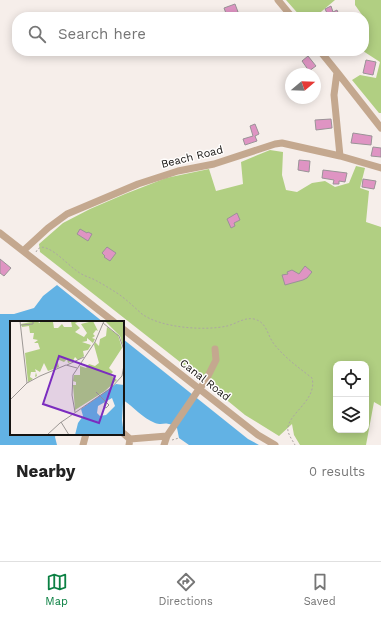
<!DOCTYPE html>
<html lang="en">
<head>
<meta charset="utf-8">
<style>
	:root { --surface:#fff; --page:#f2f2f2; --text:#222; --muted:#767676; --line:#e0e0e0; --accent:#0b8043 }
	body { margin:0; font-family:"Work Sans",sans-serif; background:var(--page); color:var(--text) }
	.controls { position:absolute; right:12px; bottom:12px; display:grid; overflow:hidden; border-radius:8px; box-shadow:0 2px 10px #0003 }
	.controls button { width:36px; height:36px; display:grid; place-items:center; padding:0; border:0; border-bottom:1px solid var(--line); background:var(--surface); color:var(--text); font:20px sans-serif }
	.compass { position:absolute; left:285px; top:68px; width:36px; height:36px; border-radius:50%; background:var(--surface); box-shadow:0 2px 10px #0003; rotate:71deg }
	.list { margin:0; padding:0; list-style:none }
	h2 { display:flex; justify-content:space-between; align-items:center; height:52px; margin:0; padding:0 16px; font-size:17px }
	h2 small { font-size:13px; font-weight:400; color:var(--muted) }
	.icon { flex:none; width:22px; height:22px; fill:none; stroke:currentColor; stroke-width:2; stroke-linecap:round; stroke-linejoin:round }
	.map { position:relative; flex:none; width:381px; height:445px; overflow:hidden }
	.search { position:absolute; background:var(--surface); box-shadow:0 2px 10px #0003; left:12px; right:12px; top:12px; height:44px; display:flex; align-items:center; gap:10px; box-sizing:border-box; padding:0 14px; border-radius:16px; color:var(--muted); font-size:15px }
	.sheet { height:116px; background:var(--surface) }
	nav { display:flex; justify-content:space-around; align-items:center; box-sizing:border-box; height:56px; border-top:1px solid var(--line); background:var(--surface); font-size:11px; color:var(--muted) }
	nav a { display:grid; justify-items:center; gap:2px }
	nav .on { color:var(--accent) }
	.map>svg:first-child { display:block }
	.forest { fill:#b1cf82; fill-rule:evenodd }
	.water { fill:#62b2e4 }
	.building { fill:#df94c3; stroke:#9a9397 }
	.lines { fill:none; stroke-linecap:round; stroke-linejoin:round }
	.path { stroke:#aca6a3; stroke-width:1; stroke-dasharray:2 2; stroke-linecap:butt }
	.minor { stroke:#c4a88f; stroke-width:7 }
	.labels { text-anchor:middle; dominant-baseline:central; stroke-width:3; stroke-linejoin:round; paint-order:stroke }
	.street-label { font-size:11px; fill:#161412; stroke:#fffdfc }
	.inset-road { fill:none; stroke:#9c9794; stroke-width:1 }
	.view { fill:#7b2cbf; fill-opacity:0.15; stroke:#7b2cbf; stroke-width:2 }
	.inset-edge { fill:none; stroke:#161412; stroke-width:2 }
</style>
</head>
<body>
<div class="map">
<svg width="381" height="445" viewBox="0 0 381 445">
	<rect width="100%" height="100%" fill="#f6eeea"/>
	<path class="forest" d="M286,0H335L315,17H301Z
		M355,0H381V113H379L352,80L360,75L376,78L380,62L363,51H364V25L367,22L355,5Z
		M270,150L283,152L282,175L286,190L297,192L312,183L325,181L335,187L349,183L356,166L365,168L360,188L369,191L366,222L381,227V406L374,402L366,445H300L294,435L292,424L279,436L245,415L189,369L40,252L39,244L63,223L90,209L125,194L166,178L209,169L216,191L243,184L241,162ZM336,364H366V430H336Z"/>
	<path class="water" d="M57,285L103,322H11V434H56L55,437L57,445H0V314H14L34,308L43,296Z
		M123,339L248,439L259,445H189L179,438L177,428C165,420 164,426 155,423C142,418 134,407 123,400Z"/>
	<path class="building" d="M235,4L238,12L227,16L224,8Z
		M331,6L333,12L337,10L340,17H324L328,15L325,9Z
		M308,56L316,66L309,71L302,61Z
		M366,60L376,62L373,75L363,73Z
		M331,119L332,128L316,130L315,120Z
		M255,124L259,134L255,136L257,141L245,145L243,139L253,136L250,126Z
		M353,133L372,136L371,145L351,143Z
		M373,147L381,148V157L371,156Z
		M299,160L310,161L309,172L298,170Z
		M323,170L347,173L345,182L339,181V184H333L334,180L322,178Z
		M363,179L376,181L374,189L362,187Z
		M237,213L240,220L234,223L235,226L231,228L227,219Z
		M80,229L87,233L88,232L92,234L88,241L77,234Z
		M107,247L116,253L110,261L104,257L105,256L102,253Z
		M0,259L11,268L4,276L0,273Z
		M305,266L312,272L307,278L303,280L285,285L282,275L288,274L287,272L292,270L299,274Z"/>
	<g class="lines">
		<path class="path" d="M36,252C38,248 41,246 46,248C57,252 67,264 77,271C82,275 88,277 93,279C101,283 109,288 117,293C126,299 134,307 142,314C161,328 205,331 227,326C236,324 244,317 254,319C267,322 267,335 274,344C285,358 298,367 312,378C318,401 285,415 288,431C289,436 293,441 295,445
			M172,440L179,438"/>
		<path class="minor" d="M278,0L292,17
			M320,51L337,72L334,95L340,156
			M337,72L381,128
			M0,233L114,322
			M23,251L48,228L67,214L138,184L178,171L214,164L275,144L282,143L340,156L381,168
			M123,329L258,435L275,445
			M123,433L130,439
			M83,445L86,434
			M129,445L130,439L167,436
			M164,445L167,436L199,389L205,382L216,360L215,349"/>
	</g>
	<g class="labels">
		<g class="street-label">
			<text transform="translate(192 157) rotate(-14)">Beach Road</text>
			<text transform="translate(205 380) rotate(38)">Canal Road</text>
		</g>
	</g>
	<g transform="translate(10 321)">
		<rect width="114" height="114" fill="#f6eeea"/>
		<path d="M26,0L30,2V0H49L43,1L44,7H48L52,3L54,6H62L61,0H71L65,2L70,7L65,11L74,16L77,12L71,3L83,0L88,10L86,9L83,13L85,15L82,17L85,18L83,22L77,17V20L72,21L81,24L78,29L73,30L74,35L68,39L65,36L63,40L58,42L57,38L54,41L47,38L49,46L38,50L34,42L30,51L25,48L27,55L25,56L26,51H21L20,56L23,58L18,61L15,32L30,28L28,22H24L28,19L23,18L24,12H20L19,5L12,6L11,3ZM95,0H114V28L110,15ZM97,6L108,14L112,27L99,47L103,51L100,54L107,59L95,70L65,89L63,64H66V61L63,60L64,54H70V45L76,47L79,43L85,45L89,42L84,24L85,21L89,25L90,18L96,15Z" fill="#b1cf82"/>
		<path d="M106,63L114,64L112,99L114,114H65L68,102L73,95L71,88ZM102,77L105,85L96,94L90,95L87,92L88,85Z" fill="#62b2e4" fill-rule="evenodd"/>
		<path class="inset-road" d="M10,0L17,62M93,2L109,15L114,29M11,4L23,3V0M57,44L74,36M86,71L99,84L96,87L94,86L95,81M0,79L17,62L30,55L56,44L67,47M65,91L62,74L63,54L85,21L94,0M51,101L59,114M37,114L50,102L101,67L112,55L114,44"/>
		<path class="view" d="M49,35L105,55L89,102L33,83Z"/>
		<rect width="114" height="114" class="inset-edge"/>
	</g>
</svg>
<div class="controls">
<button><svg class="icon" aria-label="locate" viewBox="0 0 24 24"><circle cx="12" cy="12" r="6"/><path d="M12 2v4M12 18v4M2 12h4M18 12h4"/></svg></button>
<button><svg class="icon" aria-label="layers" viewBox="0 0 24 24"><path d="M12 4l9 5-9 5-9-5zM3 14l9 5 9-5"/></svg></button>
</div>
<svg class="compass" viewBox="-18 -18 36 36"><path d="M0-13l5 13h-10z" fill="#e53935"/><path d="M0 13l5-13h-10z" fill="#767676"/></svg>
<div class="search"><svg class="icon" aria-label="search" viewBox="0 0 24 24"><circle cx="10" cy="10" r="6"/><path d="M15 15l6 6"/></svg>Search here</div>
</div>
<section class="sheet">
<h2>Nearby<small>0 results</small></h2>
<ul class="list">
</ul>
</section>
<nav>
<a class="on"><svg class="icon" aria-label="map" viewBox="0 0 24 24"><path d="M3 6l6-2 6 2 6-2v14l-6 2-6-2-6 2zM9 4v14M15 6v14"/></svg>Map</a>
<a><svg class="icon" aria-label="directions" viewBox="0 0 24 24"><path d="M12 3l9 9-9 9-9-9zM9 14v-3h6M13 9l2 2-2 2"/></svg>Directions</a>
<a><svg class="icon" aria-label="saved" viewBox="0 0 24 24"><path d="M7 4h10v16l-5-4-5 4z"/></svg>Saved</a>
</nav>
</body>
</html>
